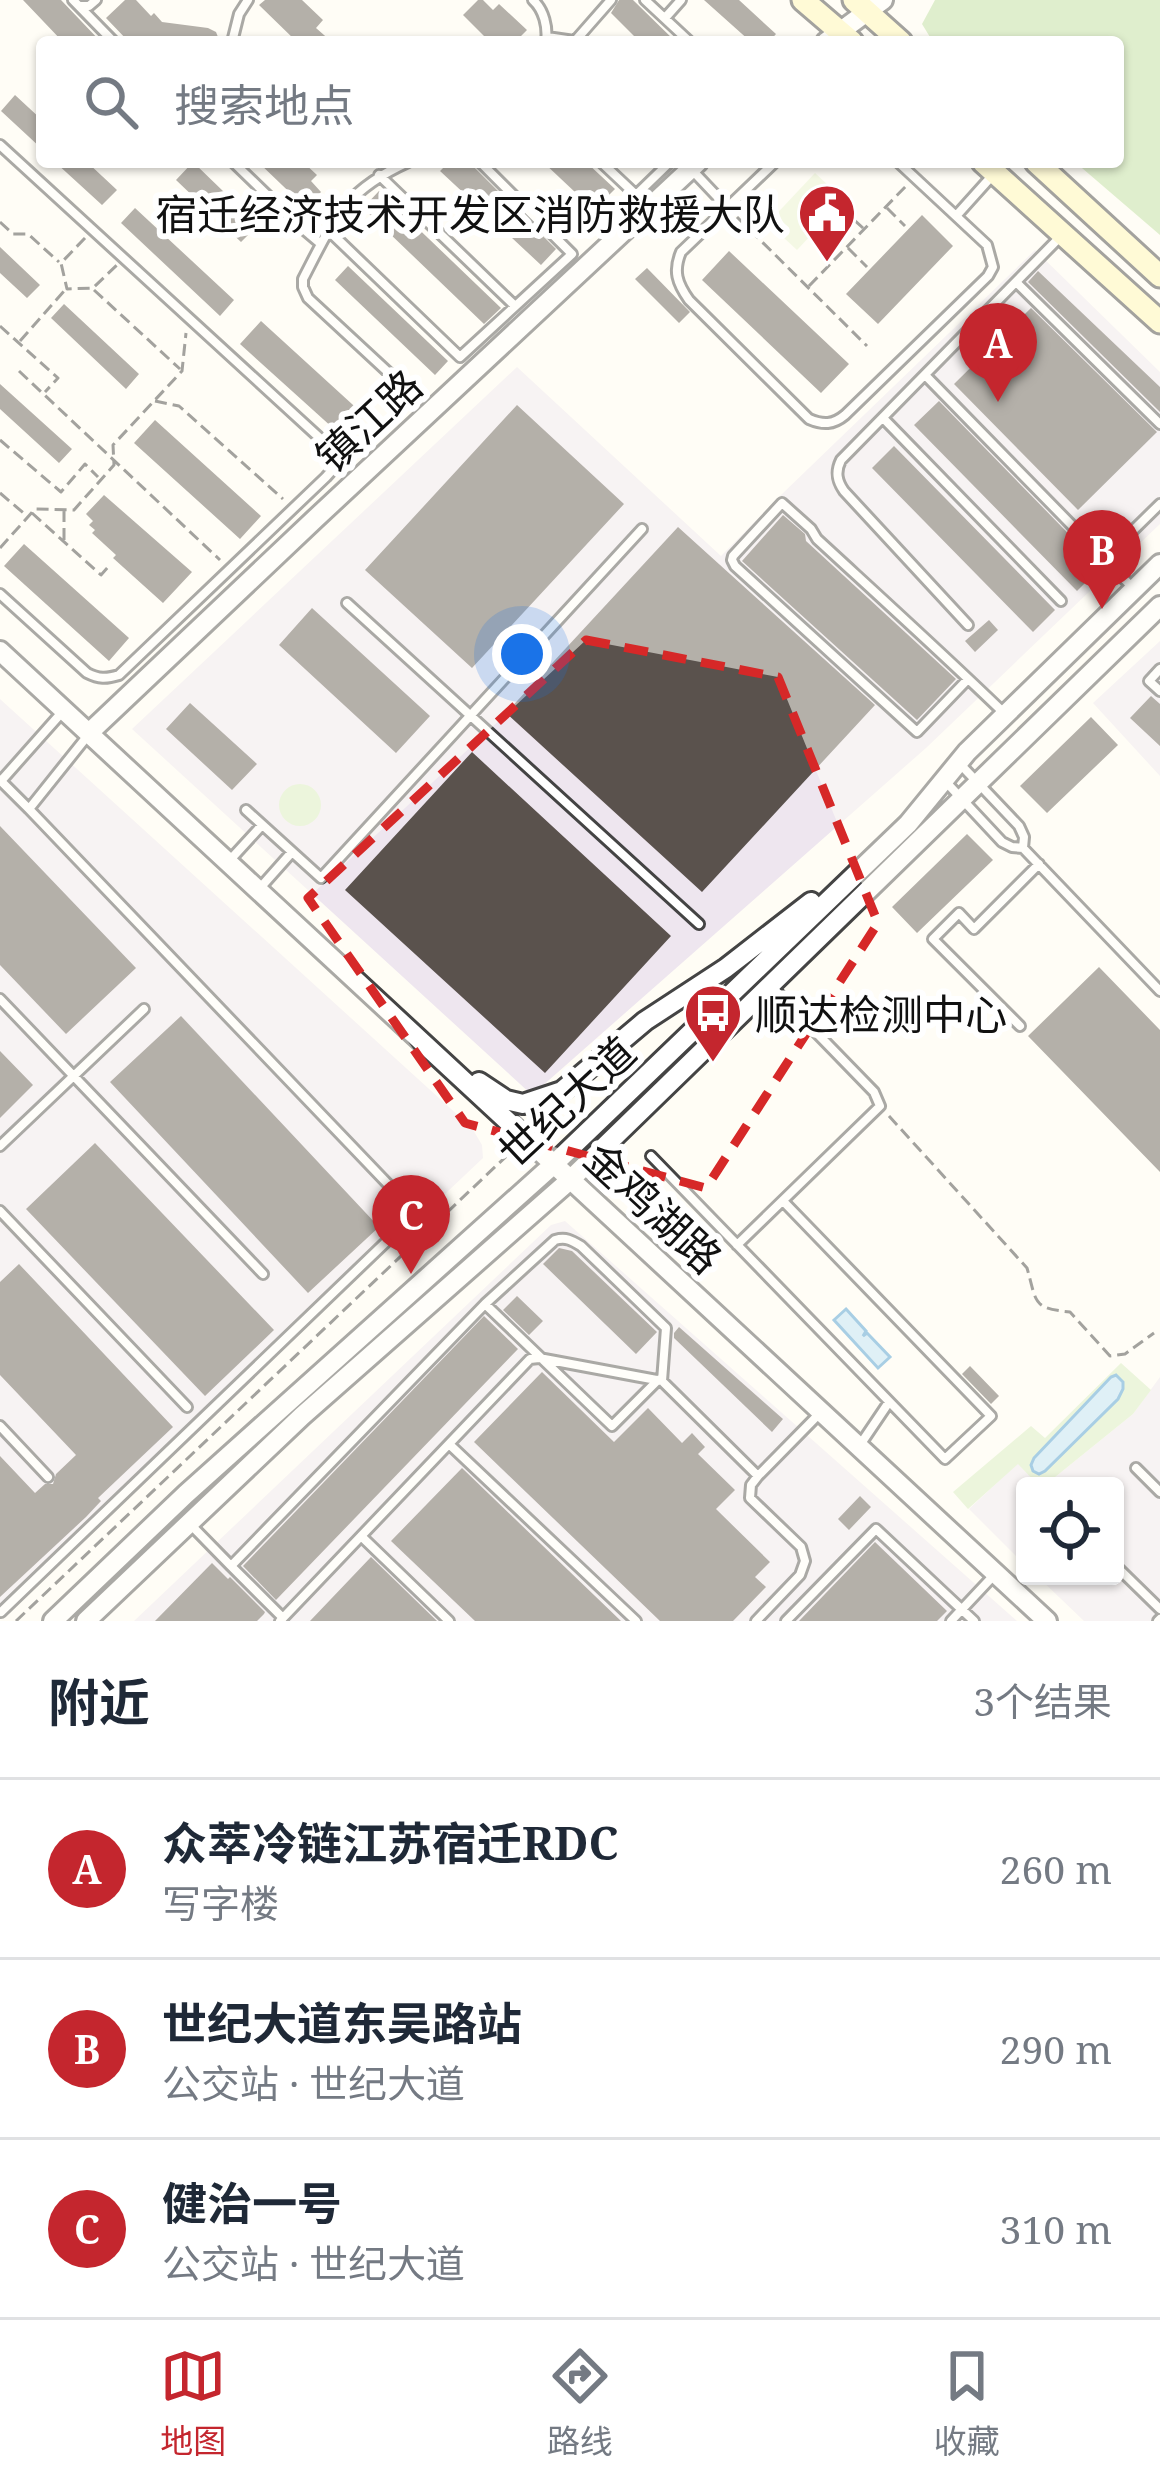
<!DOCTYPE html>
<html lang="zh">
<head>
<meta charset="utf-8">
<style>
	:root { --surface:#fff; --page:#f2f2f3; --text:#1f2937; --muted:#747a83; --line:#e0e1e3; --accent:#c4262e }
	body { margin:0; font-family:"Noto Serif","Noto Sans SC",serif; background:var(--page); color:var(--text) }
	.controls { position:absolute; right:36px; bottom:36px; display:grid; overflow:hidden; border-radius:12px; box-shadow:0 3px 9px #0004 }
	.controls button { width:108px; height:108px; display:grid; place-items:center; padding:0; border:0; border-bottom:3px solid var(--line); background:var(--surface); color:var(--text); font:60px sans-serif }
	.you { position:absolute; left:522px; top:654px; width:42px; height:42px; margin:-30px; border:9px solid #fff; border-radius:50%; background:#1a73e8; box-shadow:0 0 0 18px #1a73e833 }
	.badge { display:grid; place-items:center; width:78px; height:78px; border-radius:50%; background:var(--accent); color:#fff; font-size:39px; font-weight:700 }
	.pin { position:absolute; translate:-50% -99px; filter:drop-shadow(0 3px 6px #0008) }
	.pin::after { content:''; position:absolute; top:63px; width:42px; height:36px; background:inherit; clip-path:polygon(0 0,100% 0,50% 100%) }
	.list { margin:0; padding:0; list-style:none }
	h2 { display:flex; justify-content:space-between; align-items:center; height:156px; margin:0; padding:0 48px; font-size:51px }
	h2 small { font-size:39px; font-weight:400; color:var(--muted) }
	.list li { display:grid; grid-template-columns:78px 1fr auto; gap:36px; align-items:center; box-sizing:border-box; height:180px; padding:0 48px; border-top:3px solid var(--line) }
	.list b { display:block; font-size:45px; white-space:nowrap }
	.list p { margin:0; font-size:39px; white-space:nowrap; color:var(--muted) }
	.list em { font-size:39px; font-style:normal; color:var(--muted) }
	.icon { flex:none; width:66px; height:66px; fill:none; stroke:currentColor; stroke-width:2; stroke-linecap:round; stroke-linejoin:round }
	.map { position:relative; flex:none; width:1160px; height:1621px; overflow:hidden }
	.search { position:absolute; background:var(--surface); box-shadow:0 3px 9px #0004; left:36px; right:36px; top:36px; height:132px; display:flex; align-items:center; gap:30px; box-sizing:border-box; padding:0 42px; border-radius:12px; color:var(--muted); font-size:45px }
	.sheet { height:696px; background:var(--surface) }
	nav { display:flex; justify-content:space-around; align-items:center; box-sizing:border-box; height:168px; border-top:3px solid var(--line); background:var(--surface); font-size:33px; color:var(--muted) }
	nav a { display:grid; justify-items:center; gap:6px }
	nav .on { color:var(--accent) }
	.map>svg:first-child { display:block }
	.industrial { fill:#eee6ef }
	.green { fill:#d5ebbd }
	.forest { fill:#b9dc9c }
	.pitch { fill:#e6f2cf }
	.water { fill:#b9e0f7; stroke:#3f96cf; stroke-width:3 }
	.building { fill:#5a524d }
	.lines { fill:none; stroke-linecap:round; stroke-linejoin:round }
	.service-casing { stroke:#444; stroke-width:14 }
	.tertiary-casing { stroke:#444; stroke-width:24 }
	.secondary-casing { stroke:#333; stroke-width:27 }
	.path { stroke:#333; stroke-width:3; stroke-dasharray:12 6; stroke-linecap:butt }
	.service { stroke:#fff; stroke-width:8 }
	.tertiary { stroke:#fff; stroke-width:18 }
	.secondary { stroke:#fff6b0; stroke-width:21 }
	.marked { fill:none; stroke:#d62828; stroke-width:9; stroke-dasharray:24 15; stroke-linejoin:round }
	.labels { text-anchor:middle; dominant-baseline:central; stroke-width:12; stroke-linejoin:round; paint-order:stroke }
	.poi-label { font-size:42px; fill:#111; stroke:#fff; text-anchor:end }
	.street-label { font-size:42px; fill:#111; stroke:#fff }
</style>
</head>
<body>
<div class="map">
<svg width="1160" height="1621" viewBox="0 0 1160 1621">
	<rect width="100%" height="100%" fill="#fffdf5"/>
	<path class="industrial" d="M1035,250L1160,372V524L926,748L532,1095L132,729L517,367L721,556L782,494Z
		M1160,641V776L1093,703Z
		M0,699L472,1128L482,1145L483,1158L0,1615Z
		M565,1221L1017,1621H134L551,1225Z
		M1160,1377V1621H1084L1037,1576H1115V1486H1044L1133,1414Z
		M1018,1463L1039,1486H1025V1565L969,1509Z"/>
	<path class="green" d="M279 805a21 21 0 1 1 42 0a21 21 0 1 1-42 0Z
		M1121,1363L1151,1390L1133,1414L1044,1486H1039L1018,1464L968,1509L953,1492L1031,1426L1045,1438Z"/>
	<path class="forest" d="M935,0H1160V235L1075,162H1118V42H933L922,24Z"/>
	<path class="pitch" d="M815,173L844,200L797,250L768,223Z"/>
	<path class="water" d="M846,1309L866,1331L863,1336L867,1333L890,1357L878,1368L834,1320Z
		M1116,1375L1123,1382V1389L1118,1399L1045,1471L1039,1474L1033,1471L1031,1465L1034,1458L1111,1377Z"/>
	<path class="building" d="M23,0H61L101,42H63Z
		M125,0H136L151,16L154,13L162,22L208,28L216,32L220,42H129L106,18Z
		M265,0H302L323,20L316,28L332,42H297L259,5Z
		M478,0H483L493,10L499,4L527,30L515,42H490L463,15Z
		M619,0H633L676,42H640L611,13Z
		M704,0H739L776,34L769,42H751Z
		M15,95L42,120V149L1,111Z
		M55,162H87L117,190L102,205Z
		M193,162L258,225L241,242L176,180Z
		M258,162H303L317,175L311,181L321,192L306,208Z
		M449,162H469L556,249L541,265L440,171Z
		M543,162H586L615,189L594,210Z
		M379,191L501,308L484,324L363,208Z
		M135,208L234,300L220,316L121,223Z
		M922,215L953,246L878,324L846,294Z
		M0,247L40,285L27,298L0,273Z
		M729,251L849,364L821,393L702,280Z
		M348,266L448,361L435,375L335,280Z
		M647,268L690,312L679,323L635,279Z
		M1038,271L1160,387V412L1028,282Z
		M64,304L139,374L126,389L51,318Z
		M1031,308L1157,432L1078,510L954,384Z
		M261,321L364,415L344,438L240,344Z
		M0,384L72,449L59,463L0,409Z
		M939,401L1101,567L1077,591L914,425Z
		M517,405L624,504L472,668L365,570Z
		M155,420L261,516L240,539L134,443Z
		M894,446L1055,610L1033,632L872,468Z
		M104,495L192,572L163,603L113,558L116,555L92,533L95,530L89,525L93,521L86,514Z
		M783,515L805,534L806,541L956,679L917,720L742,561Z
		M678,527L875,705L702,892L506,713Z
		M24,544L129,638L109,661L4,566Z
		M312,608L430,716L396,753L279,645Z
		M989,620L998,630L975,652L965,641Z
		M1151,696L1160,704V746L1130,718Z
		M190,703L257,764L232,790L166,729Z
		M1091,717L1118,745L1047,813L1020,786Z
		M472,752L671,936L545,1073L345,890Z
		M0,826L136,968L66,1034L0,965Z
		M967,834L993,860L917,933L892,907Z
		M1099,967L1160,1030V1172L1028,1036Z
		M181,1016L379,1227L308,1293L110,1082Z
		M0,1051L33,1085L0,1118Z
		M95,1143L274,1330L205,1396L26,1209Z
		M559,1248L572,1251L657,1332L636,1354L543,1264Z
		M19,1264L173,1427L98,1498L101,1501L86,1517L0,1597V1456L35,1493L45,1484H53L56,1474L76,1455L0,1375V1282Z
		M517,1296L543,1321L529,1335L503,1310Z
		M484,1316L518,1349L276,1600L243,1566Z
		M679,1327L783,1419L772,1432L674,1338V1333Z
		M970,1366L999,1396L991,1404L962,1374Z
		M542,1372L614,1442L648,1408L682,1443L692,1433L705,1447L698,1454L735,1490L716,1509L770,1562L755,1577L766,1587L733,1621H660L474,1442Z
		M462,1468L621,1621H475L391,1541Z
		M860,1496L871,1507L849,1530L838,1519Z
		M875,1542L947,1611L937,1621H799Z
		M371,1557L437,1621H310Z
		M212,1563L228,1579L230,1577L265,1612L264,1614L257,1621H155Z"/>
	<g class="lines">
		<g class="service-casing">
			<path id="service" d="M73,0L114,42
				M533,0C544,10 548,27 546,42
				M645,0L690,42
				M81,6H89L96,0
				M665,18L681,0
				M547,37L574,41
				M575,41L611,0
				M232,42L239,14L248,0
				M0,145L323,441L335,457L334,468L326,477L119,675C106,679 99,679 87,673L0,594
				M233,162L295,222L321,244
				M601,162L636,195L670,162
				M775,162L681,252C673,271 677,283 689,300L809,419C823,425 833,425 845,415L988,276L993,267L987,245L898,162
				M692,170L727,207
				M379,175L515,306
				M956,216L991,177
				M328,230L460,357L572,254L480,162
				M1016,282L1160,424
				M390,374L308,298L303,287V279C334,219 344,191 408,162
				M925,375L1133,588
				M883,418L1061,601
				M1104,559L1160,504
				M347,603L699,924
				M968,625L844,491C837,481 835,472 841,460L1061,236
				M1160,669L1149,681L1160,691
				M968,679L917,732L735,566L732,560L733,556L782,503L811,529L817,539C880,597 943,654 1005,714
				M0,780L29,809L89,734
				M1,781L64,710
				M945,781L1002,842L1012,847L1023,848L1024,837L1019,826L960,764
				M246,810L321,878L642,529
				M1023,848L1160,991
				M230,860L262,825
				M260,888L292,852
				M0,999L263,1274
				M1020,1026L933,939L959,913L974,929L1039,864
				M0,1146L144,1009
				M651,1156L945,1459L991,1416L783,1201
				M0,1211L187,1407
				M737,1245L880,1106L874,1092L771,986
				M485,1304L555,1240C566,1237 571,1240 581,1246L666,1328L662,1381
				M0,1426L48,1477
				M449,1444L636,1621
				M860,1445L889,1402
				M1136,1468L1160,1492
				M190,1524L231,1566
				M361,1536L449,1621
				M1115,1565L1160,1609
				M1,1612L412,1217L406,1203L29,809
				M283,1618L231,1566L485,1304L612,1426L658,1380
				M280,1621L530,1359L539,1358L662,1381L758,1476L820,1413
				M756,1621L800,1575L805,1561L801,1547L750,1498L751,1485L758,1476
				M786,1621L876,1529L974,1621
				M951,1621L995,1574
				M1158,1621L1160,1619"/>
		</g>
		<g class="tertiary-casing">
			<path id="tertiary" d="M826,42L883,0
				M0,651L1047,1621
				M90,732L315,519L698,162
				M479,1082L506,1100L523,1104L562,1091L645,1021L726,968L811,902
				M53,1621L186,1494L554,1164L908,824L967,752L1160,564
				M86,1621L302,1416L570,1180L1160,606"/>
		</g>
		<g class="secondary-casing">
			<path id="secondary" d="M803,0L852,42
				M854,0L901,42
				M983,162L1160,322
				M1036,162L1160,276"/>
		</g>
		<path class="path" d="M841,208L863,228
			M887,208L905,226
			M737,217L867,346
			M0,222L13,234H28L59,262
			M85,238L61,263L67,289L93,288L118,264
			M848,248L867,267
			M809,286L907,185
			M94,290L180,369
			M0,326L58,378L45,392
			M20,341L65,290
			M19,371L220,560
			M155,401L179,406L283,499
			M0,440L61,492L85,464L98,477
			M0,493L27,516
			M64,510V540
			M32,513L101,575L109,566
			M0,548L35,509L74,510L114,465L113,445L182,371L186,333
			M889,1116L1027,1268C1037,1303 1032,1308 1070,1312L1110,1356L1125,1354L1154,1333
			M16,1621L516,1147"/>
		<use href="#service" class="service"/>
		<use href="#tertiary" class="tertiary"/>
		<use href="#secondary" class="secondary"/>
	</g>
	<path d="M0 0H1160V1621H0ZM586,640L778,677L878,923L706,1188L465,1123L308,898Z" fill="#fffdf5" fill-opacity=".55" fill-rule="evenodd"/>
	<path class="marked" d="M586,640L778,677L878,923L706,1188L465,1123L308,898Z"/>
	<defs>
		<g id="civic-pin" transform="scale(3)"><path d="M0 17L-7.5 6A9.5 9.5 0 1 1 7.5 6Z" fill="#c4262e" stroke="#fff"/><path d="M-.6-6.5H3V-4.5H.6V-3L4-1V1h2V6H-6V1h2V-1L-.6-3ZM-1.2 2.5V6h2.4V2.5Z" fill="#fff"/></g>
		<g id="bus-pin" transform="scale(3)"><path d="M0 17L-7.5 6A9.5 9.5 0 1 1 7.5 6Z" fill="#c4262e" stroke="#fff"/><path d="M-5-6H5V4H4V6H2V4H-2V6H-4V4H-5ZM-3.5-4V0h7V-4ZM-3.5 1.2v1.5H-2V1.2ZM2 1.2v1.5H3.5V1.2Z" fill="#fff"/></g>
	</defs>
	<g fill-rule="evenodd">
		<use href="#civic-pin" x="827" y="213"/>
		<use href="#bus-pin" x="713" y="1013"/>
	</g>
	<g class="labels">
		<g class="poi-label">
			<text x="785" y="213">宿迁经济技术开发区消防救援大队</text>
			<text x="755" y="1013" text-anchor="start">顺达检测中心</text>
		</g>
		<g class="street-label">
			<text transform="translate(368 420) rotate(-43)">镇江路</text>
			<text transform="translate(566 1101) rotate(-43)">世纪大道</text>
			<text transform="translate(654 1207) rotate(43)">金鸡湖路</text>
		</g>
	</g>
</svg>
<div class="controls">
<button><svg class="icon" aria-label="locate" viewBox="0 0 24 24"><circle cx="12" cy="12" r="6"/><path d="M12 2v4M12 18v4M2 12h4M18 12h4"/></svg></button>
</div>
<div class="you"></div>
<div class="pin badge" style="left:998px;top:402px">A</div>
<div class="pin badge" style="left:1102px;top:609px">B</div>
<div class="pin badge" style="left:411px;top:1274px">C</div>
<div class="search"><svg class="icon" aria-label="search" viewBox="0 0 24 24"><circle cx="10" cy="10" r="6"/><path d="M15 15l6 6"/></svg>搜索地点</div>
</div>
<section class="sheet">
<h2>附近<small>3个结果</small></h2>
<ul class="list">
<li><span class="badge">A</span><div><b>众萃冷链江苏宿迁RDC</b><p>写字楼</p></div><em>260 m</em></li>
<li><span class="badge">B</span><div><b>世纪大道东吴路站</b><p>公交站 · 世纪大道</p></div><em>290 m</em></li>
<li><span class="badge">C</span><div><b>健治一号</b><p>公交站 · 世纪大道</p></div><em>310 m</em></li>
</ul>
</section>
<nav>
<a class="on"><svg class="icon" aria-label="map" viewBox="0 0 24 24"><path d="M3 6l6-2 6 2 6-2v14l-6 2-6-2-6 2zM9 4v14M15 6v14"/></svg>地图</a>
<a><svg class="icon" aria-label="directions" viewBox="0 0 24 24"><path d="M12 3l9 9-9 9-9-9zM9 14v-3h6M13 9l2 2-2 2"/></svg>路线</a>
<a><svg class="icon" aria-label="saved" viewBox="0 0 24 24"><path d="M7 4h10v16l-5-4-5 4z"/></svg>收藏</a>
</nav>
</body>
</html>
